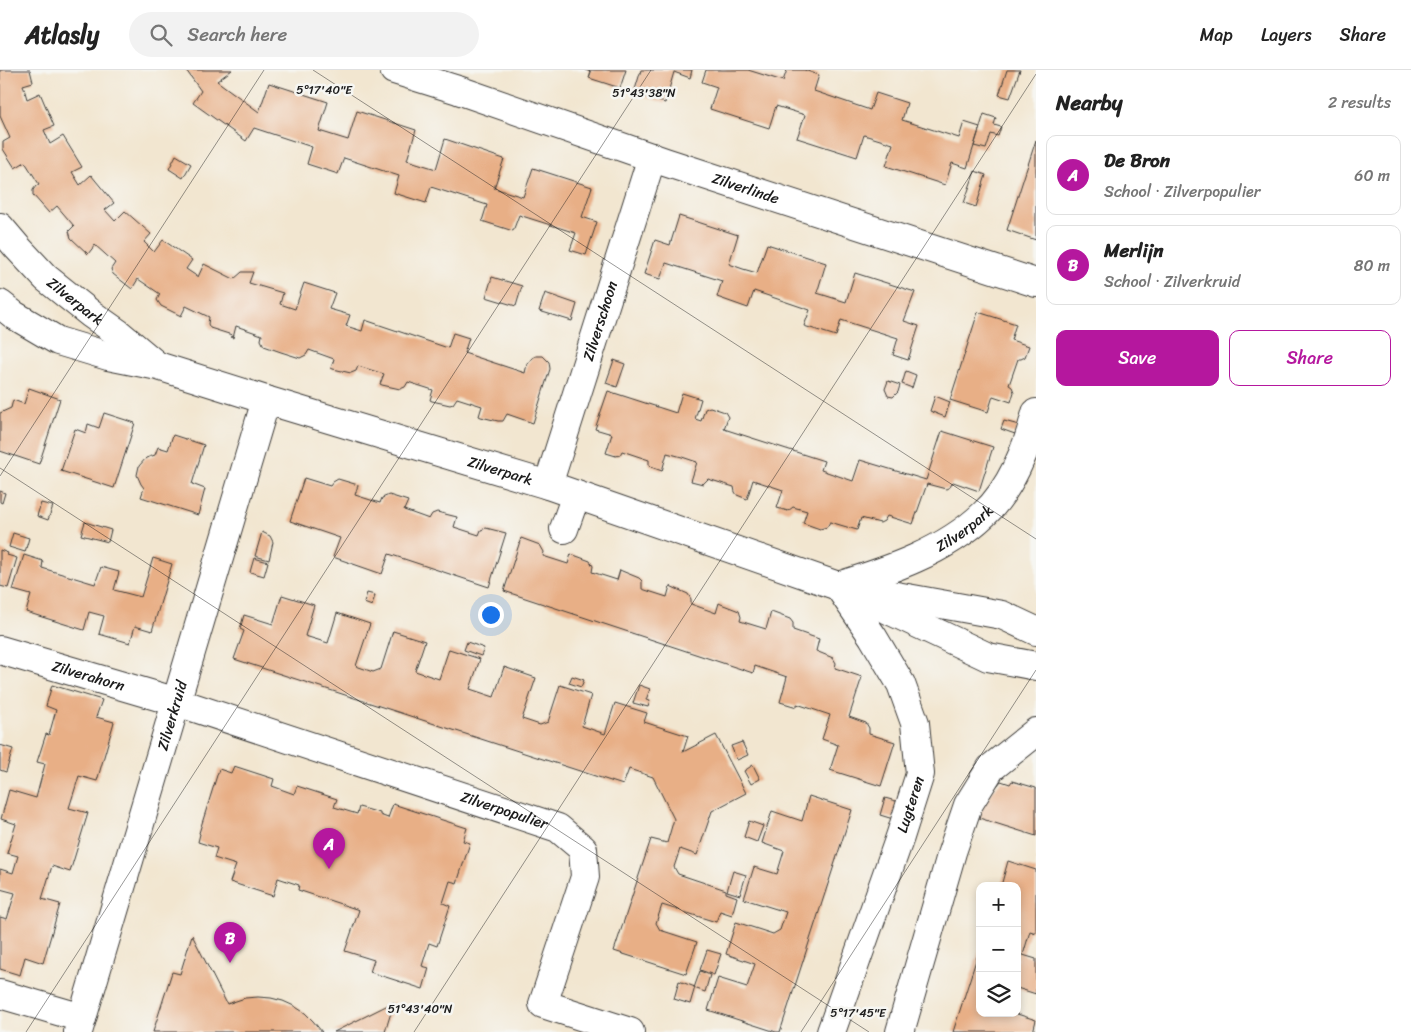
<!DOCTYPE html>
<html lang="en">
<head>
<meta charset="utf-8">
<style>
	:root { --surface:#fff; --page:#f2f2f2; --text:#222; --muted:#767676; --line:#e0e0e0; --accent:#b5179e }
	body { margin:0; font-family:Sriracha,sans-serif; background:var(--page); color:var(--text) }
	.controls { position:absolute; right:15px; bottom:15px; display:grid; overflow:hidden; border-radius:10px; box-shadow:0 2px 8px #0003 }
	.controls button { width:45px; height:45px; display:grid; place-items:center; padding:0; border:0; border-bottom:1px solid var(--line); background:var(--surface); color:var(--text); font:25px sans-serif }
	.you { position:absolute; left:490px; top:544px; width:18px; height:18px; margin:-12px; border:4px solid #fff; border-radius:50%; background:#1a73e8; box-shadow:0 0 0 8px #1a73e833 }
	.badge { display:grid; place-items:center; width:32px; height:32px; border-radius:50%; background:var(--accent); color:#fff; font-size:16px; font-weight:700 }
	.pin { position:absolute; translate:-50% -41px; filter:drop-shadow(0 1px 2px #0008) }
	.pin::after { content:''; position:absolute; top:26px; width:18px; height:15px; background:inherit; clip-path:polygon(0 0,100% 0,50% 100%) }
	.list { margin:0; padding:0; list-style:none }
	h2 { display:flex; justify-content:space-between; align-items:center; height:65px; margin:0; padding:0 20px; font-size:21px }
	h2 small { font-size:16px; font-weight:400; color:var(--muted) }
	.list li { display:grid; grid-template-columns:32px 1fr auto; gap:15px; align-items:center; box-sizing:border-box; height:80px; margin:0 10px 10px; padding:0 10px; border:1px solid var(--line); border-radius:10px }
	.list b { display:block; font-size:19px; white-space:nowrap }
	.list p { margin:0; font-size:16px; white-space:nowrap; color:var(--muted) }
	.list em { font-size:16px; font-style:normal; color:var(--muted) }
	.actions { display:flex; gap:10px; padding:15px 20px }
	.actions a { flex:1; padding:11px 0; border:1px solid var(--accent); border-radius:10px; text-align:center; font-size:18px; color:var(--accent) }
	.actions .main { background:var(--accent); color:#fff }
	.icon { flex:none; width:28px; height:28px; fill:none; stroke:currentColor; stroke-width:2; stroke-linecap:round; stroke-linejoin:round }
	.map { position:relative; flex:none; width:1036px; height:962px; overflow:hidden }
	header { display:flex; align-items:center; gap:30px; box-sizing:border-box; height:70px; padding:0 25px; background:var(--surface); border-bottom:1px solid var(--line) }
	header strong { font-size:24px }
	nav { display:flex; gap:28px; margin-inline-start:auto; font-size:18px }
	.search { width:350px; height:45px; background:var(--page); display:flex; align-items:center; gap:12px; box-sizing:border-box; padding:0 18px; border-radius:28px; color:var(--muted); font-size:19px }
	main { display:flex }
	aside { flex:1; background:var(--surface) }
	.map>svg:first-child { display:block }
	.building { fill:#e8af86 }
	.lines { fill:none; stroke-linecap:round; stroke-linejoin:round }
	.minor-casing { stroke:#3c3a37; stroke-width:30 }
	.minor { stroke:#fff; stroke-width:28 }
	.ticks { fill:none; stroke:#1c1c1c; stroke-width:1; stroke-opacity:0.45 }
	.labels { text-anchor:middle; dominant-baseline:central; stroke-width:5; stroke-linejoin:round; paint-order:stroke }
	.street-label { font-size:15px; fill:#1c1c1c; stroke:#f6f6f2 }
	.ticks-label { font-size:12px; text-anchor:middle; fill:#1c1c1c; stroke:#f6f6f2; stroke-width:5; stroke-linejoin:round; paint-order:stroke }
</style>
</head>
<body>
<header>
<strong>Atlasly</strong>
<div class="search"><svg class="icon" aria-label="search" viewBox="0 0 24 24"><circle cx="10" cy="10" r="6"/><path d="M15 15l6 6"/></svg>Search here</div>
<nav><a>Map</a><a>Layers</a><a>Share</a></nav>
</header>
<main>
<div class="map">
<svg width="1036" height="962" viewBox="0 0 1036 962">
	<rect width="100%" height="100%" fill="#f6f6f2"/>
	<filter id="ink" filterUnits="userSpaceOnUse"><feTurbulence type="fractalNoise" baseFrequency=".02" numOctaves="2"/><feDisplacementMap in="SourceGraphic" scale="10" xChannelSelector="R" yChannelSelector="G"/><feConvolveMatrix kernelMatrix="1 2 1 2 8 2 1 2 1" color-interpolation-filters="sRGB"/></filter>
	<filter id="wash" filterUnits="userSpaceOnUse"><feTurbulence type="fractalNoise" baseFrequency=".0096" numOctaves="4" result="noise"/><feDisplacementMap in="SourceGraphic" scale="20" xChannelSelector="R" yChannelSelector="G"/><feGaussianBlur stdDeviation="1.12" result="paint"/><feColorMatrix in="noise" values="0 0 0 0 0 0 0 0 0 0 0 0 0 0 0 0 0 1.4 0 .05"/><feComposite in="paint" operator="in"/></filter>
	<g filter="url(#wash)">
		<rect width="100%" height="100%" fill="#f2e6d0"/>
		<g id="blocks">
			<path class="building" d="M0,0H30L33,12L23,15L27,29L40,23L54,56L44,60L50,74L63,66L82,97L72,102L80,115L91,105L114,133L105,140L115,151L125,141L151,164L144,172L154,182L163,170L192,190L186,199L198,207L204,194L234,209L242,202H253L249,213L283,223L280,234L295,239L304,213L335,223L329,239L350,245L346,256L362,261L365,250L448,278L453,263L469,268L464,283L525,303L527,294L532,288L536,286H543L549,292L550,299L533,353L507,344L503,351H498L481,347L479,346L482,336L457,328L453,334L450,335L432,331L430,330L433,320L408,312L405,317L400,319L382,315L380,314L384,304L358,296L356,301L351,303L333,299L331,298L334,289L309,280L306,285L300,288L281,282L264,276L261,270L262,265L236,256L233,268L231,267L232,265L210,258L208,254L209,247L186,236L181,246L161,236L157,230L160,224L138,209L132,219L113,204L111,199L115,193L95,175L88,184L71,168L69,161L74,156L57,136L49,143L33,125V120L36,116L39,114L25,92L15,98L3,79V72L10,68L0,46Z
				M186,0H232L217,11L259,42L269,13L328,32L319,61L348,70L357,41L416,60L407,90L436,99L445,69L504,89L494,118L523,127L533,98L592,117L582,147L597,152L586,185L570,180L576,163L519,145L513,161L482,151L487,135L431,117L426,133L394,123L399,106L344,88L338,104L307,94L312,77L254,58L246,71L193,33L201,21Z
				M585,0H626L620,18L589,8L591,2Z
				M641,0H692L690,8L674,2L665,33L634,23Z
				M706,0H748L783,11L787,0H804L819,5L814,21L870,40L876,23L907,33L902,50L959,68L964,52L980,57L967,98L952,93L945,115L886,96L893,74L864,65L857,87L797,68L805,45L776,36L769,58L710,39L717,17L702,12Z
				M1007,0H1020L1010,28L999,25Z
				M984,44L996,48L994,55L1001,57L998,66L991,64L986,79L974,76Z
				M1036,70V170L1007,160Z
				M176,85L191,94L183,108L169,99Z
				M975,101L986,105L976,137L964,133Z
				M679,146L738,165L729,194L743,199L757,203L767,174L826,193L817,223L846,232L855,203L915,222L904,251L919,256L908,290L893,285L898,268L841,250L836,266L804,256L810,240L754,221L748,238L717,227L722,211L666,193L660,209L644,204L655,170L670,175Z
				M492,207L522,216L516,236L486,227Z
				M545,223L577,234L572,251L539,241Z
				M978,242L1016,254L1011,270L1029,276L1025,287L1021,289H1018L1009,315L1012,317L1014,322L1011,332L993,326L988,342L950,330Z
				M614,290L625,294L617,317L606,313Z
				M906,301L916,305L912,318L902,314Z
				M888,311L900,315L898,322L893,327L888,326L885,319Z
				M29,318L60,329L39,394L0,381V343L11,338L13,330L24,334Z
				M608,321L676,343L682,323L701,329L695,349L701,351L705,339L710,337L725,342L728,347L724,359L824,391L821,400L853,411L860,390L926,410L942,361L993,377L979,421L953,412L950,417L946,419L927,414L913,454L887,446L884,451L880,453L861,448L857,460L830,452L827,457L820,459L803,453L807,441L793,437L788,441L777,438L783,420L753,410L747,429L737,425L735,422L734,417L708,409L703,414L691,411L697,392L682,387L667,383L662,401L651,397L649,395V390L622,381L620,385L616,386L606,383L612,364L595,359Z
				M935,326L950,332L945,347L930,341Z
				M104,343L135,353L114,418L61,401L75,359L86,363L88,354L99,358Z
				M1004,351L1019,355L1015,364L1001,359Z
				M173,365L204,375L192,414L205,419L198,445L141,427L144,418L141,414L137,405L139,396L146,388L155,385L158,377L168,380Z
				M304,408L330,416L333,412L338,409L358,415L355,425L380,433L382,428L389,425L408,431L404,440L429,449L432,444L437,442L457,447L454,457L479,465L481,460L486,458L506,463L489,517L389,484L382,504L333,487L340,468L290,451Z
				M0,421L5,423L2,433L0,432Z
				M41,433L53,436L48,450L37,446Z
				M85,452L111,460L108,472L81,465Z
				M262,462L270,466L273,472L269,490L255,486Z
				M13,463L29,468L25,482L9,477Z
				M521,468L540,475L544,482L543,486L568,494L571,484L590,491L593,496L592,502L617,510L620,500L622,501L639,508L642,511V519L667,527L670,516L688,524L691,529V534L716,543L719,533L721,534L739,541L741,547L740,551L766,559L771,542L774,543L790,549L793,553V560L819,569L816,581L833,588L836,593L835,598L862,607L849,647L866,653L869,658V664L895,672L881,716L830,700L838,675L822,669L830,645L797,634V637L780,632L787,607L755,596L753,603L504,521Z
				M0,480L8,483L7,485L17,488L8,518L0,516Z
				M24,485L43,491L42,498L95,514L101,497L119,502L114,520L141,527L153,488L172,494L152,561L135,556L130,573L99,564L104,546L89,542L84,560L26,542L31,525L13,520Z
				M254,488L268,492L264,506L250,502Z
				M367,523L375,525L372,536L364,533Z
				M282,525L314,535L305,566L328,573L337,543L370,554L356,596L373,602L381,599L393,561L425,571L415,601L439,609L449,579L480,589L470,619L494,627L504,597L536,608L522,649L540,655L548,652L560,615L591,625L582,656L605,664L615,633L647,643L644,652L688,666L683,682L716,665L746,723L712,741L697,785L680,779L674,797L678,804L726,820V823L737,827L732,845L720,841L716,852L662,835L656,853L660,860L697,872L686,904L614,881L651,769L667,773L674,749L653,707L629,699L623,715L234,589L244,561L240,559L244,545L273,554Z
				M467,572L484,578L481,586L464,580Z
				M572,606L584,610L581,617L569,613Z
				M52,615L102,630L96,647L114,652L97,711L79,706L69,738L88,743L70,802L52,796L42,829L60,834L43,893L25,887L20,905L0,899V847L7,849L15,823L0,819V799L13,803L18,786L7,783L16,754L1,749L9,720L36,728L45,694L37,692L46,664L49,665L56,640L46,636Z
				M639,615L650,619L646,630L650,631L648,637L633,633Z
				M742,672L748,685L737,690L731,676Z
				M0,675L13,679L6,702L0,700Z
				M753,695L760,709L751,714L744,701Z
				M234,696L274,709L272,716L294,724L297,716L337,729L334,737L357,744L359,737L380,743V745L388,748L393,734L467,758L463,771L470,773L457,813L450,811L443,833L450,836L437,876L429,873L422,896L429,898L423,919L370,902L374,890L345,881L359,840L298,820L299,815L278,808L273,826L230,812L236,795L214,788L217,778L198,772L200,764L199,763L219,699L231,703Z
				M1001,711L1010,714L1012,711L1036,718V766L976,747L993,721Z
				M809,726L852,740L780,962H776L708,940L718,908L747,917L755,894L726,884L736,852L773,864L780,860L786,842L744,829L754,797L777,804L784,781L762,773L772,741L802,751Z
				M885,728L899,732L893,749L880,745Z
				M749,751L763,756L757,772L744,767Z
				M1008,791L1036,800V863L1030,861L1023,885L1036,889V924L1017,918V816H1001Z
				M733,801L746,805L740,825L727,821Z
				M192,865L227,934L245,928L258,927L271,928L283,931L294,936L305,943L313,951L322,962H153L172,902L180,904Z
				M707,880L721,884L714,905L700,900Z
				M979,881L980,943H1014L1036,950L1033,962H953Z
				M700,901L710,905L705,922L694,918Z
				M679,911L695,917L690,934L674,929Z
				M394,932V933L385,962H334Z"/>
		</g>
	</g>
	<g filter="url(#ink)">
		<use href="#blocks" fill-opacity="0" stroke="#3c3a37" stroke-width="1"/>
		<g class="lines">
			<g class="minor-casing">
				<g id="minor">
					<path id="s1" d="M394,0L458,20L665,92L1036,213"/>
					<path id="s2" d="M0,157L17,177L46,208L91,244L118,263L155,294"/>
					<path id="s3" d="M0,234L14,245L58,271L108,286L158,296L266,330L548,415L838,516L988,587L1036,596"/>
					<path id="s4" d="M548,415L652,87"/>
					<path d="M564,459L576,425"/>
					<path id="s5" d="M838,516C890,500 944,482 984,444C1010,420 1028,377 1036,343"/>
					<path d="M874,522L1002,545L1036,561"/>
					<path id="s6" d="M0,580L177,632L558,758L583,779L585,807L543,934L630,962"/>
					<path d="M0,924L82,948"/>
					<path id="s7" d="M78,962L266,330"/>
					<path id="s8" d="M831,962L900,767L920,704L915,653L901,614L873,567L839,517"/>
					<path d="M900,962L952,782L968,735L991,698L1036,662"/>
				</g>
			</g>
			<use href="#minor" class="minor"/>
		</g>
	</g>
	<path class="ticks" d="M313,0L1036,469M0,398L869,962M0,406L264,0M26,962L651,0M414,962L1036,4M801,962L1036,600"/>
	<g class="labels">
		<g class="street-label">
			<text stroke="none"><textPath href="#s1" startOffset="371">Zilverlinde</textPath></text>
			<text stroke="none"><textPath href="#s2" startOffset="106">Zilverpark</textPath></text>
			<text stroke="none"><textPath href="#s4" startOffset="172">Zilverschoon</textPath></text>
			<text stroke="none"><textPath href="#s3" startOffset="530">Zilverpark</textPath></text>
			<text stroke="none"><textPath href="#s5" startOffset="140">Zilverpark</textPath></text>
			<text stroke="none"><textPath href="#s6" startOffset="92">Zilverahorn</textPath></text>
			<text stroke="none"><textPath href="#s7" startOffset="330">Zilverkruid</textPath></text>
			<text stroke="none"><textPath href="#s8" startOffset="241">Lugteren</textPath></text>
			<text stroke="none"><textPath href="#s6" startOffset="529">Zilverpopulier</textPath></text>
		</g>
	</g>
	<g class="ticks-label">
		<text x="324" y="24">5°17'40"E</text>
		<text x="644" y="27">51°43'38"N</text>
		<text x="420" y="943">51°43'40"N</text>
		<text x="858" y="947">5°17'45"E</text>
	</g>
</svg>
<div class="controls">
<button>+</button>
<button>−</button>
<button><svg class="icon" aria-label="layers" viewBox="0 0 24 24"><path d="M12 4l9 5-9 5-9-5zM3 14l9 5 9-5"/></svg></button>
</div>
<div class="you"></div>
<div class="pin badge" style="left:329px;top:799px">A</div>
<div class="pin badge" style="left:230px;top:893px">B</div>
</div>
<aside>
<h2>Nearby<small>2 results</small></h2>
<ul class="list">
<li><span class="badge">A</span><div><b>De Bron</b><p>School · Zilverpopulier</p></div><em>60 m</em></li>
<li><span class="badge">B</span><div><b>Merlijn</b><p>School · Zilverkruid</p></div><em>80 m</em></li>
</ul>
<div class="actions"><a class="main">Save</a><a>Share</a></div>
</aside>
</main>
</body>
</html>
